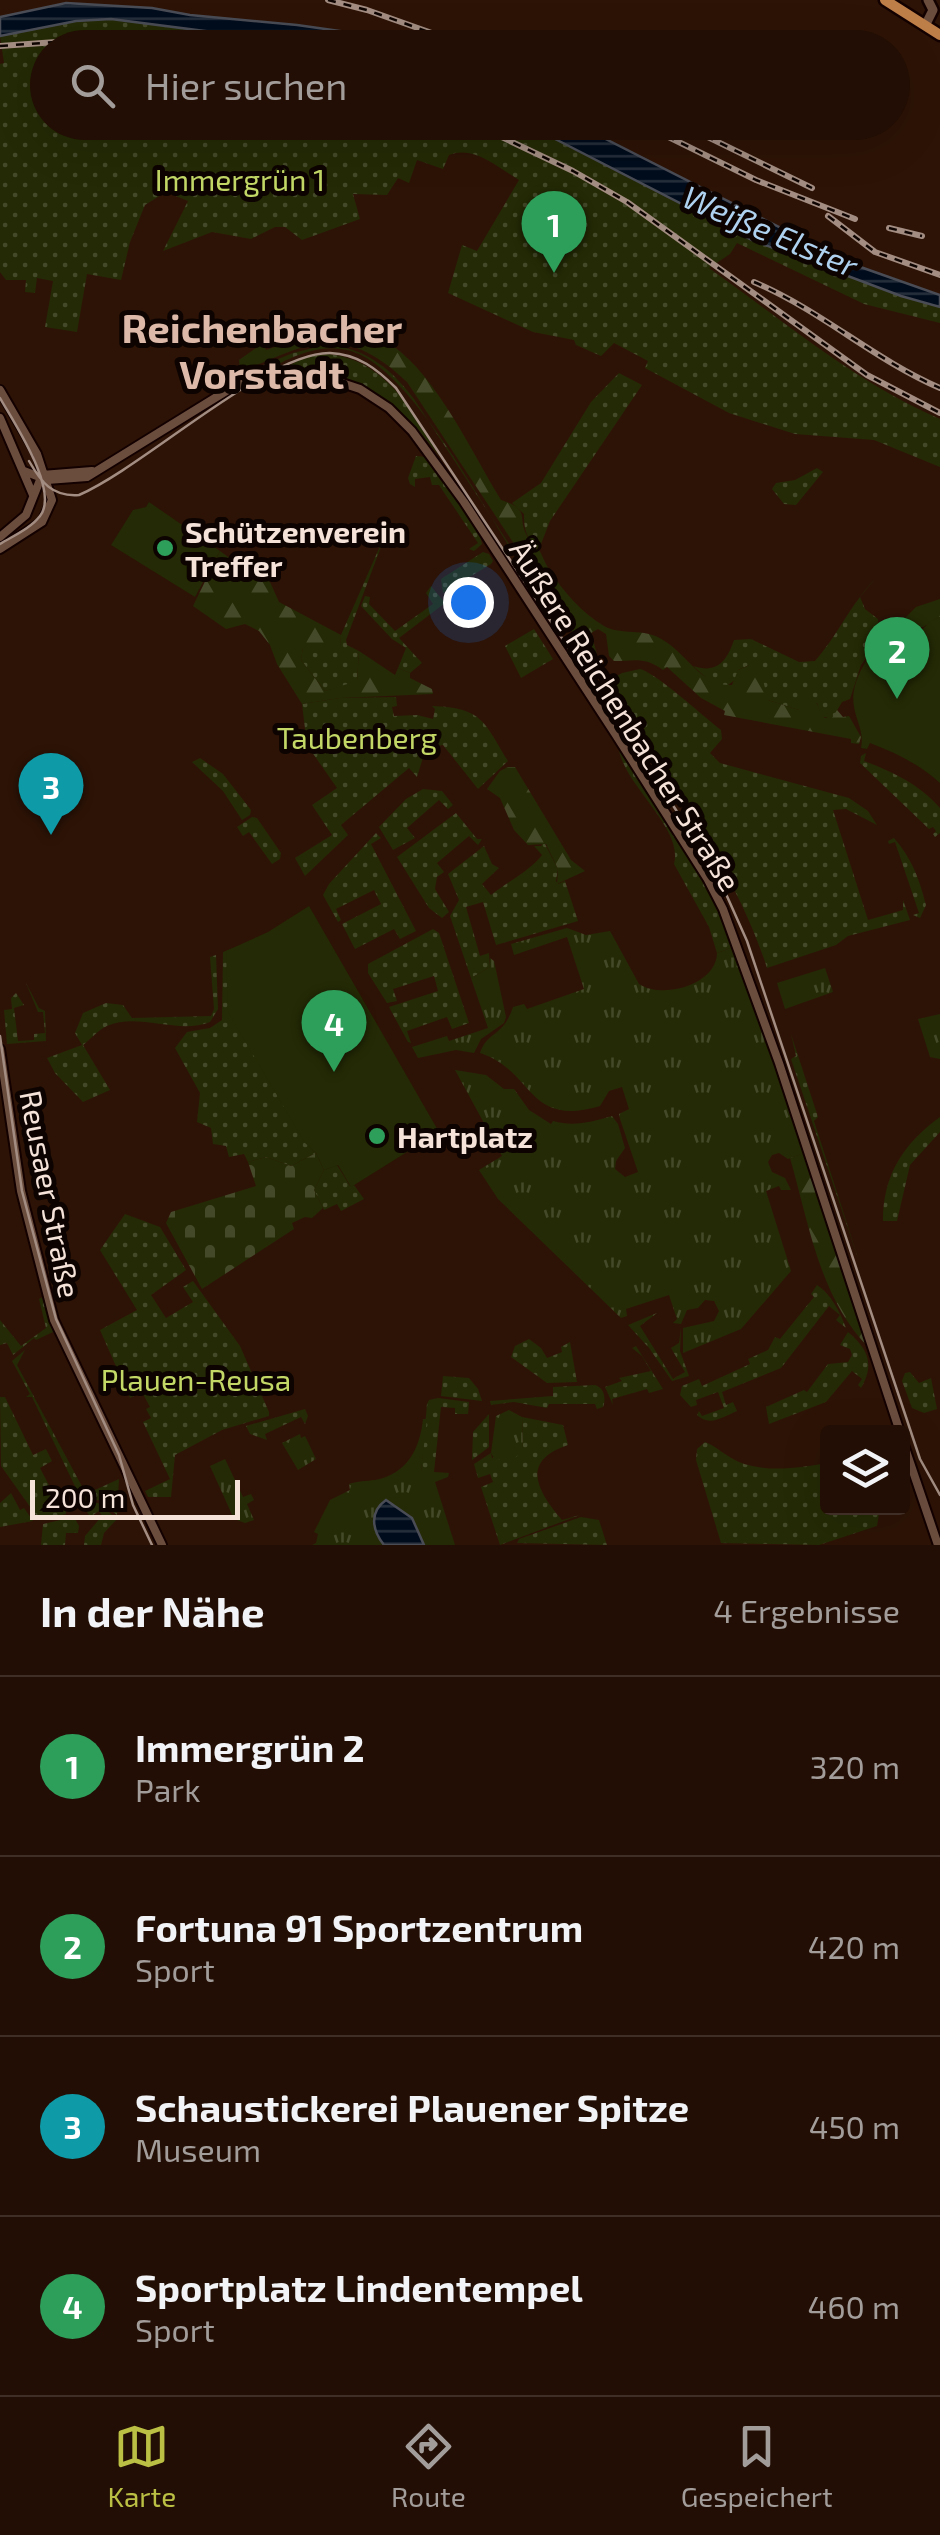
<!DOCTYPE html>
<html lang="de">
<head>
<meta charset="utf-8">
<style>
	:root { --surface:#220e04; --page:#2a170e; --text:#f1f3f6; --muted:#a29c9a; --line:#3f2e26; --accent:#bbc044 }
	body { margin:0; font-family:"Exo 2",sans-serif; background:var(--page); color:var(--text) }
	.controls { position:absolute; right:30px; bottom:30px; display:grid; overflow:hidden; border-radius:10px; box-shadow:0 10px 40px #0002 }
	.controls button { width:90px; height:90px; display:grid; place-items:center; padding:0; border:0; border-bottom:2px solid var(--line); background:var(--surface); color:var(--text); font:50px sans-serif }
	.scale { position:absolute; left:30px; bottom:25px; width:210px; box-sizing:border-box; padding-left:10px; border:5px solid #f5e2d9; border-top:0; font-size:28px; line-height:35px; white-space:nowrap; color:#f5e2d9; -webkit-text-stroke:8px #0d0401; paint-order:stroke }
	.you { position:absolute; left:468px; top:602px; width:35px; height:35px; margin:-25px; border:8px solid #fff; border-radius:50%; background:#1a73e8; box-shadow:0 0 0 15px #1a73e833 }
	.badge { display:grid; place-items:center; width:65px; height:65px; border-radius:50%; background:var(--accent); color:#fff; font-size:32px; font-weight:700 }
	.pin { position:absolute; translate:-50% -82px; filter:drop-shadow(0 2px 5px #0008) }
	.pin::after { content:''; position:absolute; top:52px; width:35px; height:30px; background:inherit; clip-path:polygon(0 0,100% 0,50% 100%) }
	.list { margin:0; padding:0; list-style:none }
	h2 { display:flex; justify-content:space-between; align-items:center; height:130px; margin:0; padding:0 40px; font-size:42px }
	h2 small { font-size:32px; font-weight:400; color:var(--muted) }
	.list li { display:grid; grid-template-columns:65px 1fr auto; gap:30px; align-items:center; box-sizing:border-box; height:180px; padding:0 40px; border-top:2px solid var(--line) }
	.list b { display:block; font-size:38px; white-space:nowrap }
	.list p { margin:0; font-size:32px; white-space:nowrap; color:var(--muted) }
	.list em { font-size:32px; font-style:normal; color:var(--muted) }
	.icon { flex:none; width:55px; height:55px; fill:none; stroke:currentColor; stroke-width:2; stroke-linecap:round; stroke-linejoin:round }
	.map { position:relative; flex:none; width:940px; height:1545px; overflow:hidden }
	.search { position:absolute; background:var(--surface); box-shadow:0 10px 40px #0002; left:30px; right:30px; top:30px; height:110px; display:flex; align-items:center; gap:25px; box-sizing:border-box; padding:0 35px; border-radius:55px; color:var(--muted); font-size:38px }
	.sheet { height:850px; background:var(--surface) }
	nav { display:flex; justify-content:space-around; align-items:center; box-sizing:border-box; height:140px; border-top:2px solid var(--line); background:var(--surface); font-size:28px; color:var(--muted) }
	nav a { display:grid; justify-items:center; gap:5px }
	nav .on { color:var(--accent) }
	.map>svg:first-child { display:block }
	.grass { fill:url(#grass-dots) }
	.forest { fill:url(#forest-firs) }
	.cemetery { fill:url(#cemetery-stones) }
	.park { fill:url(#park-tufts) }
	.pitch { fill:#242a05 }
	.water { fill:url(#water-rules); stroke:#4a4c55; stroke-width:2.5 }
	.lines { fill:none; stroke-linecap:round; stroke-linejoin:round }
	.tertiary-casing { stroke:#130100; stroke-width:12 }
	.secondary-casing { stroke:#130100; stroke-width:14 }
	.primary-casing { stroke:#130100; stroke-width:15 }
	.tertiary { stroke:#6b4d3e; stroke-width:8 }
	.secondary { stroke:#6b4d3e; stroke-width:9 }
	.primary { stroke:#be7e48; stroke-width:10 }
	.tram { stroke:#a38d82; stroke-width:2.5 }
	.rail-casing { stroke:#a38d82; stroke-width:6 }
	.rail { stroke:#0d0401; stroke-width:2.5; stroke-dasharray:8; stroke-linecap:butt }
	.leisure-dot { fill:#2e9e5b; stroke:#0d0401; stroke-width:4 }
	.labels { text-anchor:middle; dominant-baseline:central; stroke-width:10; stroke-linejoin:round; paint-order:stroke }
	.park-label { font-size:30px; fill:#c2d766; stroke:#0d0401 }
	.poi-label { font-size:30px; font-weight:bold; fill:#f5e2d9; stroke:#0d0401; text-anchor:start }
	.street-label { font-size:30px; fill:#f5e2d9; stroke:#0d0401 }
	.water-label { font-size:32px; font-style:italic; fill:#aed1ef; stroke:#0d0401 }
	.district-label { font-size:40px; font-weight:bold; fill:#ddb9a9; stroke:#0d0401 }
</style>
</head>
<body>
<div class="map">
<svg width="940" height="1545" viewBox="0 0 940 1545">
	<defs>
		<pattern id="grass-dots" width="8" height="8" patternUnits="userSpaceOnUse" patternTransform="scale(2.5)"><rect width="8" height="8" fill="#242a05"/><path d="M2 2h.1M6 6h.1" fill="none" stroke="#444929" stroke-width="1.8" stroke-linecap="round"/></pattern>
		<pattern id="forest-firs" width="22" height="20" patternUnits="userSpaceOnUse" patternTransform="scale(2.5)"><rect width="22" height="20" fill="#242a05"/><path d="M5 1l3.5 6h-7zM16 11l3.5 6h-7z" fill="#444929"/></pattern>
		<pattern id="cemetery-stones" width="16" height="16" patternUnits="userSpaceOnUse" patternTransform="scale(2.5)"><rect width="16" height="16" fill="#242a05"/><path d="M2 7V4a2 2 0 0 1 4 0v3zM10 15v-3a2 2 0 0 1 4 0v3z" fill="#444929"/></pattern>
		<pattern id="park-tufts" width="24" height="20" patternUnits="userSpaceOnUse" patternTransform="scale(2.5)"><rect width="24" height="20" fill="#242a05"/><path d="M3 7l-1-3M5 7V3M7 7l1-3M15 17l-1-3M17 17v-4M19 17l1-3" fill="none" stroke="#444929"/></pattern>
		<pattern id="water-rules" width="6" height="5" patternUnits="userSpaceOnUse" patternTransform="scale(2.5)"><rect width="6" height="5" fill="#000c1c"/><path d="M0 2.5h6" fill="none" stroke="#262f3c"/></pattern>
	</defs>
	<rect width="100%" height="100%" fill="#2d1306"/>
	<path class="grass" d="M111,19L328,47L48,48V122L524,123L752,240L901,296L940,307V323L864,304L737,243L730,254L709,268C784,321 855,382 940,419V467L874,440L795,434L729,413L645,368L648,361L614,343L601,356L576,345L574,340L533,332L448,293L462,245L477,251L519,180C497,167 474,145 449,155L443,169L417,160L409,183L398,178L387,195L353,194L360,219L302,240L285,227H275L251,239L212,232L163,251L188,201L166,192L145,205L130,242L121,280L87,274L77,332L45,327L53,281L37,278L35,293L25,292L26,280H6L0,272V64L4,63L0,36L76,21Z
		M321,346C362,344 391,368 414,399L547,602C536,591 526,573 517,559C482,505 410,368 351,351C297,335 251,393 220,383L293,353Z
		M326,354C384,358 414,411 440,457C396,399 357,369 281,370L305,357Z
		M619,373L642,385L550,521L539,549C526,539 524,529 524,514L512,503L541,483L591,402Z
		M416,456L427,457L432,464L480,536L482,544L474,551L469,549L478,543L439,485H432L430,477L415,479V487L410,484L408,478Z
		M817,468L823,472L796,505L784,504L772,489L776,483L795,480Z
		M388,528L346,640L347,645L359,651L357,682L325,691L301,660L303,647H340L341,635Z
		M483,552L489,554L493,561L491,564L443,593L441,579Z
		M875,579L860,597L865,609L878,619L879,631L884,632L889,627L861,665L850,699L842,702L832,719L821,716L817,703L799,710L768,700L749,665L738,670L736,679L727,686L711,682L693,666C717,674 727,661 734,640L751,639L799,662L815,661C838,635 850,605 875,579Z
		M431,586L445,603L399,638L422,663L410,673L398,668L406,648L392,639L361,606L365,596L370,597L369,604L395,631L433,604L426,593Z
		M534,629L553,659L521,678L505,646Z
		M640,669C655,672 704,717 721,730L722,739L710,753L720,763L849,798L868,811L877,825L846,809L833,810L868,920L903,910V900L910,920L848,936L836,945L767,968C732,859 662,779 605,683L622,673Z
		M396,697L397,706L392,707L394,716L417,715L433,719L435,709L432,706C482,708 483,720 508,761L478,789L443,745L426,748L417,777L409,768L341,825L348,835L305,876L295,858L332,835L312,805L337,788L307,745L302,704L340,698Z
		M618,745L711,892L734,947L717,953L709,927L674,864C684,827 622,785 618,745Z
		M866,753L864,761C893,772 919,784 940,808V833L935,837L933,834L936,831L933,827L929,829L860,763L861,756Z
		M200,758L223,774L251,810L250,815L242,820L223,791L192,762Z
		M423,789L442,791L453,805L448,809L439,800L407,828L415,838L393,850L379,827L406,799Z
		M456,813L477,839H482L478,845L469,836L437,863L444,872L437,877L435,889L449,912L442,918L429,908L397,857Z
		M252,817L257,818L281,853L280,859L272,864L249,832L243,836L237,827Z
		M376,833L381,838L371,844L416,931L400,939L394,929L355,949L342,924L381,904L374,890L336,909L341,920L338,922L323,895L329,884Z
		M894,838C912,859 919,878 926,905L920,918L913,915L919,913L895,842L889,844L888,841Z
		M544,842L558,869L556,881L558,884L565,881L578,921L496,945L483,902L466,907L480,956L489,953L490,967L471,978L450,916L459,900L448,874L484,846L492,864L499,868L482,884L491,895C507,882 530,871 542,855L534,846H541Z
		M433,929L439,933L469,1023L452,1029L447,1017L407,1031L411,1043L408,1042L389,1007L438,991L434,976L393,989L397,1001L387,1003L368,973V964Z
		M238,946L226,952L305,1142L316,1153L291,1166L266,1157L248,1162L244,1154L229,1157L226,1146L213,1144L211,1128L197,1122L200,1093L175,1048L187,1032L210,1028L222,1020L223,952Z
		M216,955L218,1009L210,1022C177,1035 139,1012 107,1026C98,1030 91,1039 83,1045L110,1090L83,1102L55,1073L47,1058L82,1045L75,1033L83,1013L106,1003L123,1005L132,1018L211,1016L214,1009L210,957Z
		M26,983L39,1008L45,1011L46,1041L7,1044L4,1010L12,1009L11,998L16,993L24,1005L14,1008L18,1041L34,1040V1034L45,1033L43,1012H38Z
		M791,1034L818,1117L814,1121L860,1264L791,1059L796,1056Z
		M940,1117V1132L910,1165L897,1221H883C883,1175 903,1144 940,1117Z
		M337,1165L350,1186L354,1185L364,1199L341,1211L337,1204L324,1210L314,1190L324,1170Z
		M125,1214L160,1227L186,1270L151,1295L166,1318L193,1302L183,1287L193,1281L240,1346L269,1412V1416L222,1430L175,1455L171,1497H148L141,1483L145,1491L170,1479L143,1422L151,1418L146,1409L150,1407L142,1392L130,1398L100,1330L137,1310L100,1250Z
		M817,1285C831,1294 840,1312 846,1328L836,1320L840,1315L829,1306L781,1368L722,1392L726,1405L733,1402L737,1411C723,1417 709,1427 697,1415L699,1411L702,1416L724,1408L718,1392L696,1400L697,1405L691,1407L680,1395L682,1386L699,1379L702,1386L750,1364L748,1359L768,1350L775,1337L780,1339L814,1297L811,1294Z
		M44,1296L53,1332L36,1340L34,1338L13,1355L7,1343L0,1345V1320L21,1346L46,1328L39,1299Z
		M657,1313L640,1326L673,1379L685,1372L671,1348L679,1343L681,1328L680,1351L689,1376L672,1381L649,1348L628,1325Z
		M848,1332C868,1349 875,1364 861,1388L858,1385L862,1379L852,1371L826,1402L769,1424L766,1407L804,1390L807,1392L828,1364L848,1362L852,1355L850,1349L840,1345Z
		M529,1339L541,1348L547,1358L562,1352L561,1347L570,1342L577,1382L547,1383L511,1357L515,1346Z
		M636,1346L663,1389L649,1393L647,1389L612,1399L613,1405L605,1387L622,1381L619,1378L651,1371L642,1356L632,1348Z
		M25,1350L17,1365L86,1494L119,1479L117,1515L99,1500L90,1501L85,1507L32,1397H26L30,1394L12,1361Z
		M910,1372L919,1383L931,1378L937,1409L924,1413L912,1408L902,1381L905,1373Z
		M443,1376L469,1378L478,1389L482,1401L441,1396Z
		M595,1385C605,1388 606,1399 603,1407L597,1409L595,1404H549L547,1408L514,1402L491,1405L490,1401L553,1396V1387Z
		M0,1397H5L33,1455L46,1449L52,1461L40,1468L62,1510L66,1509V1514L43,1520L38,1518L1,1466Z
		M438,1398L469,1402L468,1414H455V1408L441,1407L434,1472H421L427,1404L429,1400Z
		M305,1409L308,1416L305,1424L301,1417L265,1434L267,1440L250,1434L246,1426Z
		M489,1414V1447L472,1460L473,1432Z
		M522,1417L563,1425L568,1445C520,1461 537,1491 562,1520L580,1515L500,1545L481,1487L493,1482L490,1474L478,1478L474,1464L491,1453L492,1458L523,1450Z
		M705,1442C716,1446 727,1457 739,1462C767,1473 799,1468 827,1463L828,1508H880L877,1526L819,1545L721,1543L696,1460L697,1449Z
		M11,1493L20,1510L24,1508L33,1521L0,1527V1503Z
		M92,1503H98L117,1519L104,1533L101,1545H84L85,1536L102,1516L99,1511L90,1517L86,1510Z
		M74,1517L79,1526L78,1533H66L65,1545H41L43,1524Z
		M581,1517L599,1520L607,1545L517,1543L519,1539Z"/>
	<path class="forest" d="M336,316C350,329 375,332 392,345C438,378 471,451 501,500C533,510 515,518 529,539C531,543 536,546 539,550C543,556 545,564 550,571C563,591 582,613 604,626C622,636 643,627 663,640C687,654 702,687 732,685L738,670L754,663L760,668L768,700L799,710L804,700C822,698 816,711 825,718H832L837,710L843,717L849,716L861,737L859,744L851,743V739L724,715L725,711L701,698L667,667L663,670C645,656 633,661 614,661L609,656L606,634L598,629L591,633L597,654L581,645L407,382C337,315 301,349 225,378L217,376L218,372L240,370L239,360L263,343L266,350L305,337L335,335Z
		M220,551L243,568L251,566L253,572L270,582L279,602L341,635L340,648L321,655L303,648L301,660L325,691L357,681L359,651L395,675L398,668L410,673V678L432,689L433,694L340,698L302,704L277,664L270,645L259,631L245,624L226,629L193,606Z
		M940,599V617L923,627H896L916,607Z
		M508,767H515L571,860L585,871L557,884L558,869L546,844L528,845L514,830L500,798L487,789L500,771Z
		M804,1153L870,1349C819,1298 809,1223 790,1158Z"/>
	<path class="cemetery" d="M316,1153L324,1170L314,1190L323,1208L312,1218L305,1217L292,1223L294,1229L202,1289L166,1223L171,1212L256,1186L248,1162L266,1157L291,1166Z"/>
	<path class="park" d="M567,928L586,935L610,931L639,984C663,1000 717,984 717,953L734,947L804,1153L788,1159L779,1153L772,1155L768,1162L772,1172L785,1178L791,1190H781L779,1186L766,1191L791,1271L741,1329L683,1353V1328L714,1321L719,1311L714,1301L705,1300L698,1308L687,1310L681,1324L673,1323L677,1319L669,1295L626,1309L627,1316L621,1318L498,1199L479,1170L502,1156L455,1070L486,1075L504,1089H514L529,1110L551,1124L553,1121C574,1127 591,1122 612,1116L618,1124L625,1148L616,1161L615,1169L625,1177L638,1172L620,1119L619,1114L629,1109L622,1087L609,1091L600,1106C526,1128 535,1071 480,1053C488,1030 503,1038 513,1007L524,1004L527,1009L584,989L567,937L514,955L511,944Z
		M490,958L494,961L506,1017L504,1023L481,1039L474,1053L456,1050L418,1058L412,1047L447,1036L449,1041L488,1028L471,978L490,967Z
		M825,968L833,992L785,1009L777,983Z
		M940,1014V1059L930,1057L918,1019Z
		M509,1410L522,1417L523,1450L514,1459L495,1460L491,1453L496,1416Z
		M423,1419H427L421,1471L449,1473L448,1477L435,1482L455,1545H424L412,1518L381,1503L373,1523L384,1545H312L316,1543L318,1534L314,1532L330,1500L350,1490L349,1484C358,1481 366,1481 375,1480C407,1474 420,1449 423,1419Z
		M300,1434L301,1438L305,1436L316,1459L298,1470L282,1443Z
		M225,1459L243,1497L251,1494L254,1500L247,1504L254,1520L245,1523L234,1519L210,1466Z"/>
	<path class="pitch" d="M149,502L220,551L195,597L111,545L133,510L146,507Z
		M940,617V783C919,764 896,753 870,743L867,749L861,748C864,732 857,723 854,707C849,680 871,652 888,632L910,641L931,621Z
		M309,906L439,1132L351,1187L338,1165L324,1170L316,1153L305,1143L228,1012L226,951L268,932Z"/>
	<path class="water" d="M66,3L152,8L190,15L297,25L375,36L405,47H329L111,19L76,21L0,36V17Z
		M524,123H574L852,264L940,295V307L901,296L752,240Z
		M386,1500L412,1518L424,1545H384C372,1530 369,1512 386,1500Z"/>
	<g class="lines">
		<g class="tertiary-casing">
			<path id="tertiary" d="M0,390L37,454L52,500L42,522L0,549
				M0,418L33,495
				M24,471L47,480L87,477L236,385L284,374L321,376L360,389L389,408L412,431L464,502L616,735L707,878L723,909L779,1063L900,1432
				M0,537L26,515L42,475L92,471
				M0,1049L21,1191L54,1320L162,1545
				M902,1439L938,1545"/>
		</g>
		<g class="secondary-casing">
			<path id="secondary" d="M926,24L933,10L928,0"/>
		</g>
		<g class="primary-casing">
			<path id="primary" d="M885,0L940,35"/>
		</g>
		<use href="#tertiary" class="tertiary"/>
		<use href="#secondary" class="secondary"/>
		<use href="#primary" class="primary"/>
		<path class="tram" d="M0,398C14,423 60,491 40,516C31,528 13,536 0,544
			M29,461C41,482 52,497 79,495C144,467 267,352 330,353C358,354 377,369 396,388L682,819L722,885L747,941L920,1459L940,1495
			M0,1036L22,1191L56,1319L119,1455L133,1505L152,1545"/>
		<g class="rail-casing">
			<path id="rail" d="M328,0L367,10L474,48
				M0,46L56,42L166,48
				M470,122L573,171L627,202L867,375L940,413
				M638,122L756,180L855,219
				M677,122L812,188
				M828,216L875,252L940,275
				M889,228L922,236
				M754,282C822,311 873,359 940,388"/>
		</g>
		<use href="#rail" class="rail"/>
	</g>
	<g class="leisure-dot">
		<circle cx="165" cy="548" r="10"/>
		<circle cx="377" cy="1136" r="10"/>
	</g>
	<g class="labels">
		<g class="park-label">
			<text x="240" y="179">Immergrün 1</text>
			<text x="357" y="737">Taubenberg</text>
			<text x="196" y="1379">Plauen-Reusa</text>
		</g>
		<g class="poi-label">
			<text x="185" y="531">Schützenverein<tspan x="185" dy="34">Treffer</tspan></text>
			<text x="397" y="1136">Hartplatz</text>
		</g>
		<g class="street-label">
			<text transform="translate(626 715) rotate(58)">Äußere Reichenbacher Straße</text>
			<text transform="translate(51 1194) rotate(79)">Reusaer Straße</text>
		</g>
		<g class="water-label">
			<text transform="translate(771 230) rotate(23)">Weiße Elster</text>
		</g>
		<g class="district-label">
			<text x="262" y="327">Reichenbacher<tspan x="262" dy="46">Vorstadt</tspan></text>
		</g>
	</g>
</svg>
<div class="controls">
<button><svg class="icon" aria-label="layers" viewBox="0 0 24 24"><path d="M12 4l9 5-9 5-9-5zM3 14l9 5 9-5"/></svg></button>
</div>
<div class="scale">200 m</div>
<div class="you"></div>
<div class="pin badge" style="left:554px;top:273px;background:#2e9e5b">1</div>
<div class="pin badge" style="left:897px;top:699px;background:#2e9e5b">2</div>
<div class="pin badge" style="left:51px;top:835px;background:#0f9aa8">3</div>
<div class="pin badge" style="left:334px;top:1072px;background:#2e9e5b">4</div>
<div class="search"><svg class="icon" aria-label="search" viewBox="0 0 24 24"><circle cx="10" cy="10" r="6"/><path d="M15 15l6 6"/></svg>Hier suchen</div>
</div>
<section class="sheet">
<h2>In der Nähe<small>4 Ergebnisse</small></h2>
<ul class="list">
<li><span class="badge" style="background:#2e9e5b">1</span><div><b>Immergrün 2</b><p>Park</p></div><em>320 m</em></li>
<li><span class="badge" style="background:#2e9e5b">2</span><div><b>Fortuna 91 Sportzentrum</b><p>Sport</p></div><em>420 m</em></li>
<li><span class="badge" style="background:#0f9aa8">3</span><div><b>Schaustickerei Plauener Spitze</b><p>Museum</p></div><em>450 m</em></li>
<li><span class="badge" style="background:#2e9e5b">4</span><div><b>Sportplatz Lindentempel</b><p>Sport</p></div><em>460 m</em></li>
</ul>
</section>
<nav>
<a class="on"><svg class="icon" aria-label="map" viewBox="0 0 24 24"><path d="M3 6l6-2 6 2 6-2v14l-6 2-6-2-6 2zM9 4v14M15 6v14"/></svg>Karte</a>
<a><svg class="icon" aria-label="directions" viewBox="0 0 24 24"><path d="M12 3l9 9-9 9-9-9zM9 14v-3h6M13 9l2 2-2 2"/></svg>Route</a>
<a><svg class="icon" aria-label="saved" viewBox="0 0 24 24"><path d="M7 4h10v16l-5-4-5 4z"/></svg>Gespeichert</a>
</nav>
</body>
</html>
